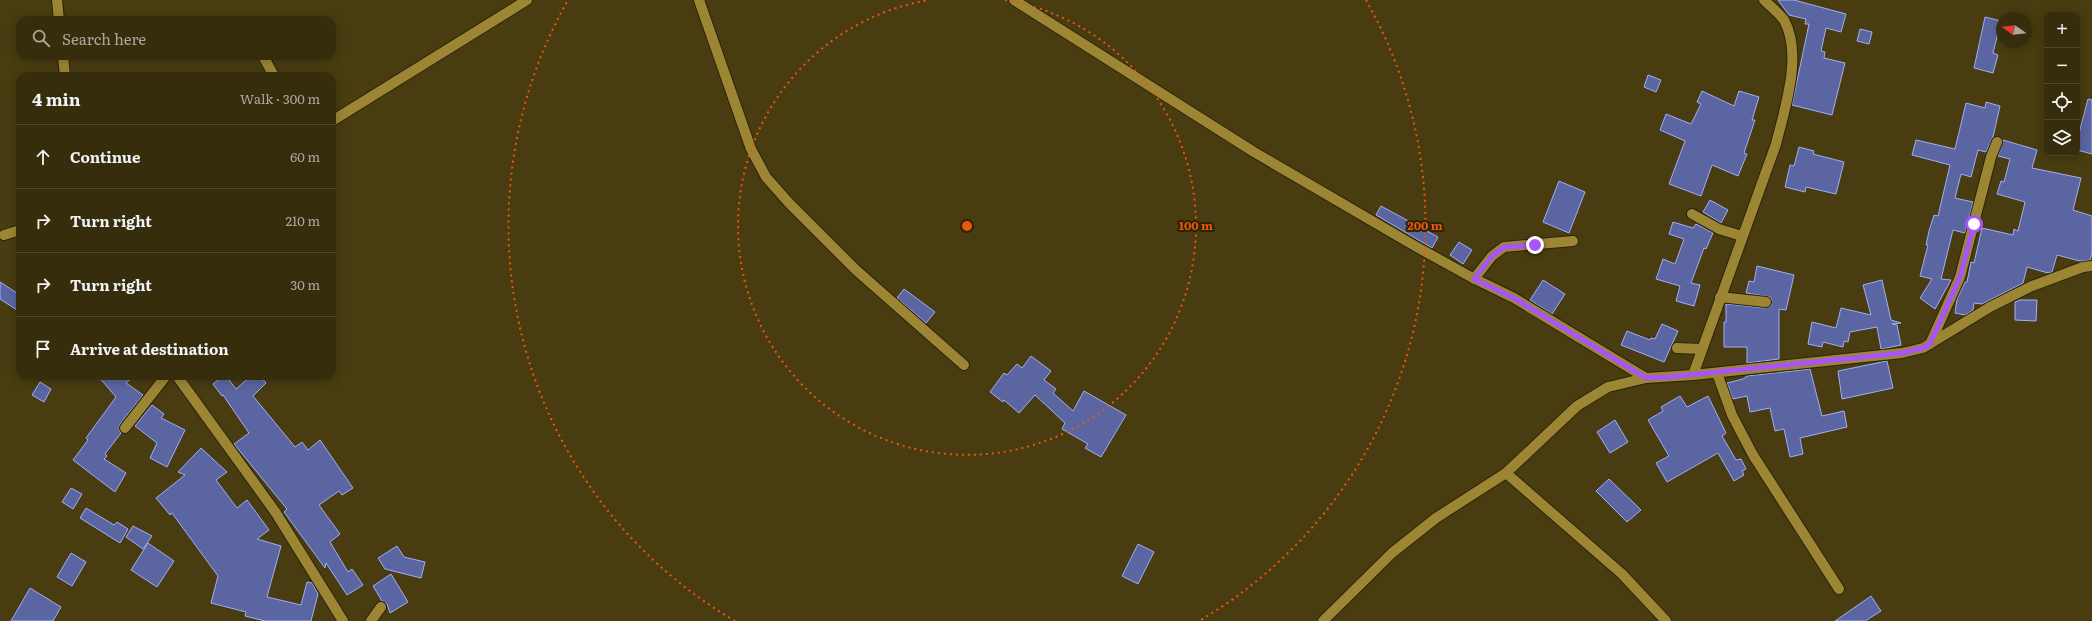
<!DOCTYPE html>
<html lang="en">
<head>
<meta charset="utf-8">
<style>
	:root { --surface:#362d0c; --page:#41391a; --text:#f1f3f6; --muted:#aaa89d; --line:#50492d }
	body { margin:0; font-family:Literata,serif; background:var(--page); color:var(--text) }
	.controls { position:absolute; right:12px; top:12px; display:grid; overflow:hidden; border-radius:8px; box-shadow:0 2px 10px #0003 }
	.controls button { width:36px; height:36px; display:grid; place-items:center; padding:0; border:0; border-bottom:1px solid var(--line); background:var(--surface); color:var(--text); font:20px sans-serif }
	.compass { position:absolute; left:1996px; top:12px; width:36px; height:36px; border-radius:50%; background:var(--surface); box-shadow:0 2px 10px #0003; rotate:284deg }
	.stop { position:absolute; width:12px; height:12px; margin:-9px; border:3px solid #a855f7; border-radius:50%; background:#fff }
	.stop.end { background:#a855f7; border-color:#fff; box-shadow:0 1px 4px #0008 }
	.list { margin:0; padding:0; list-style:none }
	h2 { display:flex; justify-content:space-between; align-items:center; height:52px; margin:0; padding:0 16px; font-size:17px }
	h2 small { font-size:13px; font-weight:400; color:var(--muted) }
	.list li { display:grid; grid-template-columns:26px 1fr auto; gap:12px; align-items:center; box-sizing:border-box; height:64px; padding:0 16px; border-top:1px solid var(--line) }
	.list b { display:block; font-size:15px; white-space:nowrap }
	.list em { font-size:13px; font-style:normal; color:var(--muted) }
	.icon { flex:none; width:22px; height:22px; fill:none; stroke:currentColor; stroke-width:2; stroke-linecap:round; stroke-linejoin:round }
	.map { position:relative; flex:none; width:2092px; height:621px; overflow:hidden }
	.search { position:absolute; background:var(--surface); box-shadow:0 2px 10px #0003; left:16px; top:16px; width:320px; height:44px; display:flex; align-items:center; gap:10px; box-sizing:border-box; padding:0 14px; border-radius:12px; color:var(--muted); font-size:15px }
	.panel { position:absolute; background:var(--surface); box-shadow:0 2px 10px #0003; left:16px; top:72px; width:320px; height:308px; border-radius:12px }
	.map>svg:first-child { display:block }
	.building { fill:#5a65a1; stroke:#a0aff7 }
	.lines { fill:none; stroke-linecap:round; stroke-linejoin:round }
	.minor-casing { stroke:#2b240a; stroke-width:12 }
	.minor { stroke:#9c8634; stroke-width:10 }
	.route { stroke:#a855f7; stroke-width:5 }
	.ring { fill:none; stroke:#e8590c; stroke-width:2; stroke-dasharray:2 4 }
	.centre { fill:#e8590c; stroke:#2c2301; stroke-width:2 }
	.ring-label { font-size:12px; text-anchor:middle; font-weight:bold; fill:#e8590c; stroke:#2c2301; stroke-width:4; stroke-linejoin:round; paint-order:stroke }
</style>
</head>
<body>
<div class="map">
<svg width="2092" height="621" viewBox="0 0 2092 621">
	<rect width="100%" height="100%" fill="#483c10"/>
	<path class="building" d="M1778,0H1794L1846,14L1841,32L1826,28L1821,51L1825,52L1824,58L1845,63L1832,115L1792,105L1809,24H1805L1806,19L1789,15Z
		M1985,17L2001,21L1993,53L1998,55L1993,73L1974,68Z
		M1860,29L1872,32L1869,44L1857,41Z
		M1648,75L1661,80L1656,92L1644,87Z
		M1702,91L1734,106L1739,91L1759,97L1752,120H1755L1744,153L1747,154L1738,176L1712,165L1701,196L1669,184L1685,141L1660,130L1666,114L1691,124L1701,104L1697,102Z
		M2088,99L2092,100V154L2077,150V141Z
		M1986,102L2000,106L1993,137L1986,152L1978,150L1971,177L1961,174L1955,198L1973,202L1965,233L1953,230L1941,279L1951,280L1935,309L1920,298L1932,279L1920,276L1928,245H1926L1929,231L1934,215L1938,216L1950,165L1912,155L1916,140L1955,149L1966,103L1985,108Z
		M2003,140L2037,150L2032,168L2081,178L2073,210L2092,216V253L2090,260L2080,261L2057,255L2052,272L2048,273L2027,267L2023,283L1982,304L1974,303L1973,310L1965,315L1955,313L1957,299L1965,282H1967L1971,262L1974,263L1982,228L2013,235L2014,229L2018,231L2025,202L1997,194L2001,181L2004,182L2010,159L1998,156Z
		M1799,147L1814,151L1813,154L1844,162L1836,194L1806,187L1805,192L1785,187L1790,165L1794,166Z
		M1559,181L1585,192L1569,233L1543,222Z
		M1710,200L1728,210L1721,223L1703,212Z
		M1381,206L1438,237L1432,248L1376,215Z
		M1673,222L1693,228L1696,224L1713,233L1706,249L1704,248L1691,283L1700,285L1694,306L1676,301L1680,286L1656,279L1663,259L1675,264L1684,239L1669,234Z
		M1459,242L1472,250L1463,264L1450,255Z
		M1757,266L1794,275L1786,310L1779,309V359L1747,363V347H1724V322H1726V304L1765,308L1771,306L1772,300L1770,297L1746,293L1749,281L1754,282Z
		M1543,280L1565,294L1552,314L1530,300Z
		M1882,280L1891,320L1901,323L1892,324L1897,325L1901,345L1881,349L1877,327L1850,332L1848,342L1844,341L1843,347L1823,342L1822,347L1808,344L1812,322L1836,328L1841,308L1871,315L1863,285Z
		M0,282L20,295V312L0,299Z
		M904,289L935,312L926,323L897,298Z
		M2020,300H2037L2036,321L2015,320V302Z
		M1662,324L1678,331L1664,362L1621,345L1627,331L1650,340L1651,338L1655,339Z
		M1031,356L1051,371L1044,380L1056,389L1053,393L1073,411L1084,391L1126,415L1101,457L1085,448L1088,444L1062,429L1065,423L1035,395L1019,413L1004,400L1003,402L990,392L1004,373L1007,375L1017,364L1022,368Z
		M1887,361L1893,388L1842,399L1838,371Z
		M1810,369L1822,416L1844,411L1847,427L1800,438L1803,454L1790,457L1784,429L1775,431L1770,408L1750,412L1747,396L1733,399L1727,383L1743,379L1747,376Z
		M98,376H134L126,383L143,395L120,424L119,430L121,433L105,454L107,456L104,459L126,473L115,492L73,460L88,440L86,438L116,397Z
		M223,376H226L236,389L251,376H260L266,383L253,396L295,447L302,442L308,450L320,440L353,488L342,495L339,491L319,505L340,534L330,542L348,572L352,569L363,585L347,595L326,563L325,568L284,512L287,509L234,444L249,433L223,395L222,396L213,384Z
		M40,382L51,389L44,402L32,395Z
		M1680,396L1687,407L1708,396L1726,433L1722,436L1736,460L1741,459L1746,469L1742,471L1744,475L1734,481L1718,453L1667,482L1656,463L1669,456L1648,420L1663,411L1661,407Z
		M152,405L164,414L161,418L185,430L167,467L150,458L157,443L135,426Z
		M1615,420L1628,442L1610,453L1597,432Z
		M201,448L227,472L216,480L237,508L247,500L269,530L257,539L281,546L267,597L301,605L307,582L312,583L318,594L311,621H265L245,616L246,612L211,603L218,576L172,513L170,515L156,498L185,475L178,472Z
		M1609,479L1641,510L1627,522L1596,491Z
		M71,488L82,494L73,509L62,502Z
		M86,508L114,525L117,522L128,529L120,543L80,518Z
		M133,526L152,536L143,549L126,537Z
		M148,543L174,561L157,587L131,570Z
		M1138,544L1154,552L1138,584L1122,576Z
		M397,546L404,557L425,562L421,578L385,569L378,558Z
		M71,553L86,562L72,586L57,577Z
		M391,574L408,602L390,613L387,604L382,601L373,586Z
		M30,588L61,607L53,621H11Z
		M1871,596L1881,611L1865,621H1835Z"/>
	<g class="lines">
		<g class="minor-casing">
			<path id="minor" d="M57,0L59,20
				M699,0L751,149L766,177L789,203L856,270L964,365
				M1014,0L1254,152L1415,246L1471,277L1514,298L1646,378L1693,375L1902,353L1923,348L1990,307L2032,286L2083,267L2092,266
				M63,56L65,76
				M263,56L274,76
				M332,121L527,0
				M1692,214L1719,229L1742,236
				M4,235L20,230
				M1474,279L1492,256L1504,247L1573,241
				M1720,297L1766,302
				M1930,344L1960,277L1991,157L1997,142
				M1677,348L1702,349
				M1717,373L1732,415L1753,455L1839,589
				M1693,375L1776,144C1785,108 1803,54 1784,20C1779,13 1770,6 1764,0
				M177,376L276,513L343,621
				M125,428L166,376
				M1506,473L1622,574L1666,621
				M371,621L381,607
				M1323,621L1392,553L1436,518L1506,473L1577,406L1608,387L1646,378"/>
		</g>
		<use href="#minor" class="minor"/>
	</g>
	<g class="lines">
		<path class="route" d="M1535,245L1504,247L1492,256L1474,279L1514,298L1646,378L1669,377L1902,353L1923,348L1930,344L1960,277L1974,224"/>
	</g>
	<g class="ring">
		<path d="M1005 0A229 229 0 1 1 929 0"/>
		<path d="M735 621A458 458 0 0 1 568 0M1366 0A458 458 0 0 1 1199 621"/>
	</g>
	<circle cx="967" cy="226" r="6" class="centre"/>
	<g class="ring-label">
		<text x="1196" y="230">100 m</text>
		<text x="1425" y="230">200 m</text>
	</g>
</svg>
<div class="controls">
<button>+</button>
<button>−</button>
<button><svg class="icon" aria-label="locate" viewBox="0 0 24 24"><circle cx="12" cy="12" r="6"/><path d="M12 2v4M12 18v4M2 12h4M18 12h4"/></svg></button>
<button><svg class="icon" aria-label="layers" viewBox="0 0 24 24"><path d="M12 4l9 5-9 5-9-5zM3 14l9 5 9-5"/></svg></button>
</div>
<svg class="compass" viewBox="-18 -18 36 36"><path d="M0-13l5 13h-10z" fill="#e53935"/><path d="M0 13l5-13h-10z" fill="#aaa89d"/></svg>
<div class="stop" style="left:1974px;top:224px"></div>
<div class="stop end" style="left:1535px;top:245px"></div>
<div class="search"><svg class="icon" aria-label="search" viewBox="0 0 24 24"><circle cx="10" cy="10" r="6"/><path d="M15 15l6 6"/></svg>Search here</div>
<section class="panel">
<h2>4 min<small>Walk · 300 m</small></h2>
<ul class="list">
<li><svg class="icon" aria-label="ahead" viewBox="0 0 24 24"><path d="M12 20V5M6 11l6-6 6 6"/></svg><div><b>Continue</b></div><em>60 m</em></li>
<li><svg class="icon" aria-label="right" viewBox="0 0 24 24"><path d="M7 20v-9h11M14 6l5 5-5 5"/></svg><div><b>Turn right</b></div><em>210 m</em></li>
<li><svg class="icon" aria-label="right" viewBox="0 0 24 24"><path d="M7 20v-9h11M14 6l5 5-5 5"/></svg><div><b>Turn right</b></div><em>30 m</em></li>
<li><svg class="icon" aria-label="arrive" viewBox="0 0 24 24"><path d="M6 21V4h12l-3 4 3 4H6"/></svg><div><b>Arrive at destination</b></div></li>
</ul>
</section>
</div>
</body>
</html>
